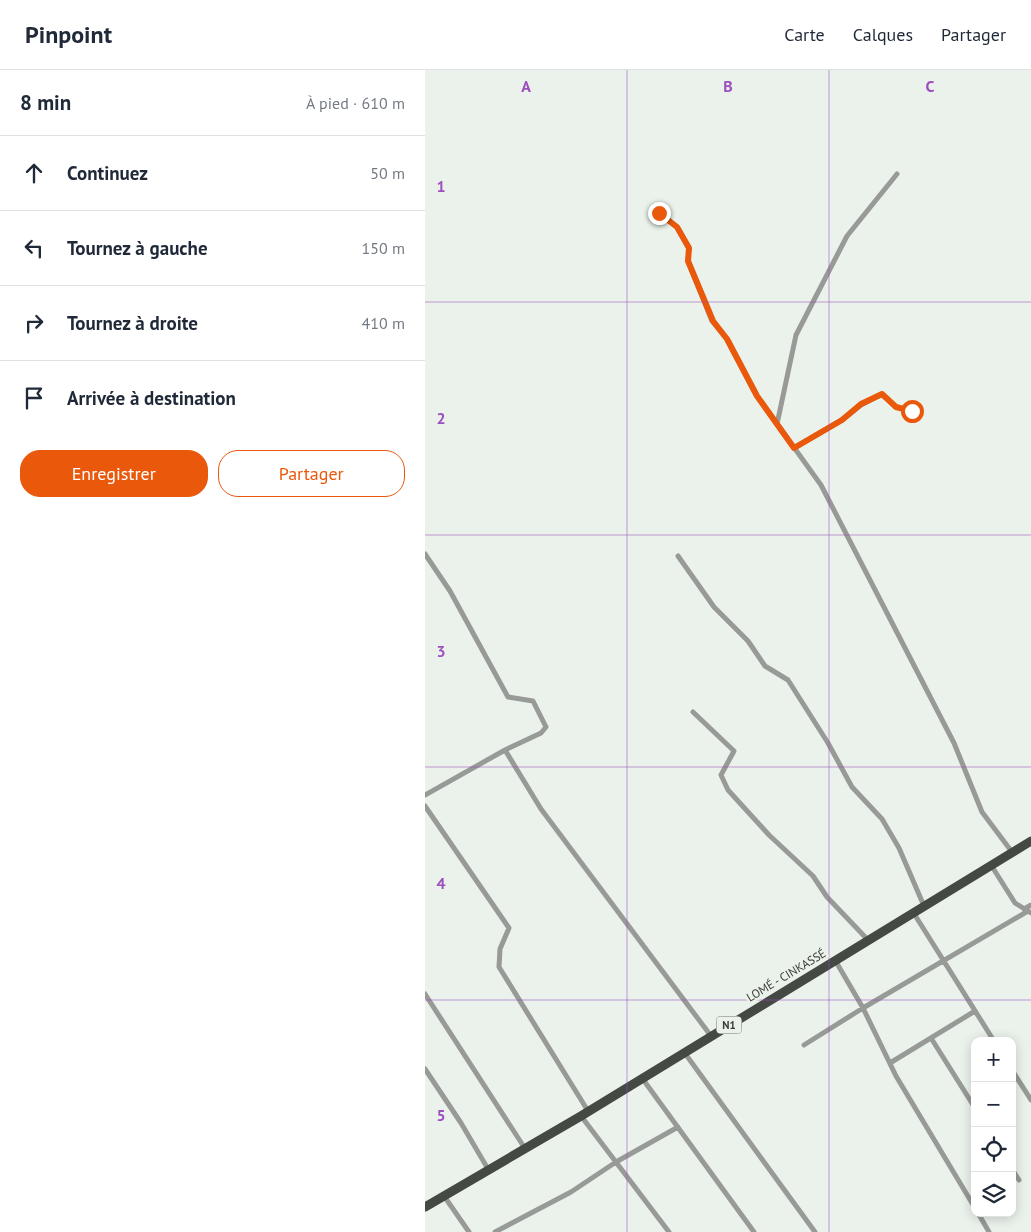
<!DOCTYPE html>
<html lang="fr">
<head>
<meta charset="utf-8">
<style>
	:root { --surface:#fff; --page:#f2f2f3; --text:#1f2937; --muted:#747a83; --line:#e0e1e3; --accent:#ea580c }
	body { margin:0; font-family:"PT Sans",sans-serif; background:var(--page); color:var(--text) }
	.controls { position:absolute; right:15px; bottom:15px; display:grid; overflow:hidden; border-radius:10px; box-shadow:0 2px 12px #0003 }
	.controls button { width:45px; height:45px; display:grid; place-items:center; padding:0; border:0; border-bottom:1px solid var(--line); background:var(--surface); color:var(--text); font:25px sans-serif }
	.stop { position:absolute; width:15px; height:15px; margin:-11px; border:4px solid #ea580c; border-radius:50%; background:#fff }
	.stop.end { background:#ea580c; border-color:#fff; box-shadow:0 1px 5px #0008 }
	.list { margin:0; padding:0; list-style:none }
	h2 { display:flex; justify-content:space-between; align-items:center; height:65px; margin:0; padding:0 20px; font-size:21px }
	h2 small { font-size:16px; font-weight:400; color:var(--muted) }
	.list li { display:grid; grid-template-columns:32px 1fr auto; gap:15px; align-items:center; box-sizing:border-box; height:75px; padding:0 20px; border-top:1px solid var(--line) }
	.list b { display:block; font-size:19px; white-space:nowrap }
	.list em { font-size:16px; font-style:normal; color:var(--muted) }
	.actions { display:flex; gap:10px; padding:15px 20px }
	.actions a { flex:1; padding:11px 0; border:1px solid var(--accent); border-radius:20px; text-align:center; font-size:18px; color:var(--accent) }
	.actions .main { background:var(--accent); color:#fff }
	.icon { flex:none; width:28px; height:28px; fill:none; stroke:currentColor; stroke-width:2; stroke-linecap:round; stroke-linejoin:round }
	.map { position:relative; flex:none; width:606px; height:1162px; overflow:hidden }
	header { display:flex; align-items:center; gap:30px; box-sizing:border-box; height:70px; padding:0 25px; background:var(--surface); border-bottom:1px solid var(--line) }
	header strong { font-size:24px }
	nav { display:flex; gap:28px; margin-inline-start:auto; font-size:18px }
	main { display:flex }
	aside { flex:1; background:var(--surface) }
	.map>svg:first-child { display:block }
	.lines { fill:none; stroke-linecap:round; stroke-linejoin:round }
	.minor { stroke:#979a97; stroke-width:5 }
	.trunk { stroke:#444943; stroke-width:9 }
	.route { stroke:#ea580c; stroke-width:6 }
	.grid { fill:none; stroke:#9d4fbf; stroke-width:1; stroke-opacity:0.55 }
	.labels { text-anchor:middle; dominant-baseline:central; stroke-width:5; stroke-linejoin:round; paint-order:stroke }
	.shield { fill:#ebf2eb; stroke:#6e726e; stroke-width:1 }
	.shield-label { font-size:11px; font-weight:bold; fill:#393b38 }
	.street-label { font-size:12px; fill:#393b38; stroke:#ebf2eb }
	.grid-label { font-size:16px; text-anchor:middle; font-weight:bold; fill:#9d4fbf; stroke:#ebf2eb; stroke-width:5; stroke-linejoin:round; paint-order:stroke }
</style>
</head>
<body>
<header>
<strong>Pinpoint</strong>
<nav><a>Carte</a><a>Calques</a><a>Partager</a></nav>
</header>
<main>
<aside>
<h2>8 min<small>À pied · 610 m</small></h2>
<ul class="list">
<li><svg class="icon" aria-label="ahead" viewBox="0 0 24 24"><path d="M12 20V5M6 11l6-6 6 6"/></svg><div><b>Continuez</b></div><em>50 m</em></li>
<li><svg class="icon" aria-label="left" viewBox="0 0 24 24"><path d="M17 20v-9H6M10 6l-5 5 5 5"/></svg><div><b>Tournez à gauche</b></div><em>150 m</em></li>
<li><svg class="icon" aria-label="right" viewBox="0 0 24 24"><path d="M7 20v-9h11M14 6l5 5-5 5"/></svg><div><b>Tournez à droite</b></div><em>410 m</em></li>
<li><svg class="icon" aria-label="arrive" viewBox="0 0 24 24"><path d="M6 21V4h12l-3 4 3 4H6"/></svg><div><b>Arrivée à destination</b></div></li>
</ul>
<div class="actions"><a class="main">Enregistrer</a><a>Partager</a></div>
</aside>
<div class="map">
<svg width="606" height="1162" viewBox="0 0 606 1162">
	<rect width="100%" height="100%" fill="#ebf2eb"/>
	<g class="lines">
		<path class="minor" d="M234,143L252,157L264,178L263,191L287,251L302,269L332,326L396,415L529,673L557,742L587,782
			M352,354L371,265L422,166L472,104
			M369,378L417,350L436,335L457,324L471,337L487,341
			M0,484L25,521L83,627L108,631L121,657L116,663L80,680L116,739L286,966
			M253,486L289,537L323,571L340,596L363,610L403,673L427,717L457,749L474,778L499,836
			M268,642L309,681L296,705L303,720L344,765L388,806L402,827L443,870
			M0,725L80,680
			M0,736L84,858L75,879L74,897L163,1041
			M566,795L590,833L606,843
			M599,839L606,835
			M488,842L569,971
			M410,890L438,938L471,1006L550,1138
			M0,924L99,1077
			M506,968L550,1038
			M379,975L438,938L603,841
			M259,982L390,1162
			M465,993L550,941
			M0,999L36,1053L63,1099
			M587,1000L606,1030
			M217,1008L329,1162
			M156,1046L244,1162
			M587,1099L594,1110
			M19,1126L44,1162
			M553,1143L564,1162
			M70,1162L146,1122L191,1092L253,1057"/>
		<path class="trunk" d="M0,1137L156,1046L606,771"/>
	</g>
	<g class="lines">
		<path class="route" d="M234,143L252,157L264,178L263,191L288,251L302,269L332,326L369,378L417,350L436,334L457,324L471,337L487,341"/>
	</g>
	<path class="grid" d="M202,0V1162M404,0V1162M0,232H606M0,465H606M0,697H606M0,930H606"/>
	<g class="labels">
		<rect class="shield" x="291.5" y="946.5" width="25" height="17" rx="4"/>
		<g class="shield-label">
			<text x="304" y="955">N1</text>
		</g>
		<g class="street-label">
			<text transform="translate(361 905) rotate(-31)">LOMÉ - CINKASSÉ</text>
		</g>
	</g>
	<g class="grid-label">
		<text x="101" y="22">A</text>
		<text x="303" y="22">B</text>
		<text x="505" y="22">C</text>
		<text x="16" y="122">1</text>
		<text x="16" y="354">2</text>
		<text x="16" y="587">3</text>
		<text x="16" y="819">4</text>
		<text x="16" y="1051">5</text>
	</g>
</svg>
<div class="controls">
<button>+</button>
<button>−</button>
<button><svg class="icon" aria-label="locate" viewBox="0 0 24 24"><circle cx="12" cy="12" r="6"/><path d="M12 2v4M12 18v4M2 12h4M18 12h4"/></svg></button>
<button><svg class="icon" aria-label="layers" viewBox="0 0 24 24"><path d="M12 4l9 5-9 5-9-5zM3 14l9 5 9-5"/></svg></button>
</div>
<div class="stop" style="left:487px;top:341px"></div>
<div class="stop end" style="left:234px;top:143px"></div>
</div>
</main>
</body>
</html>
